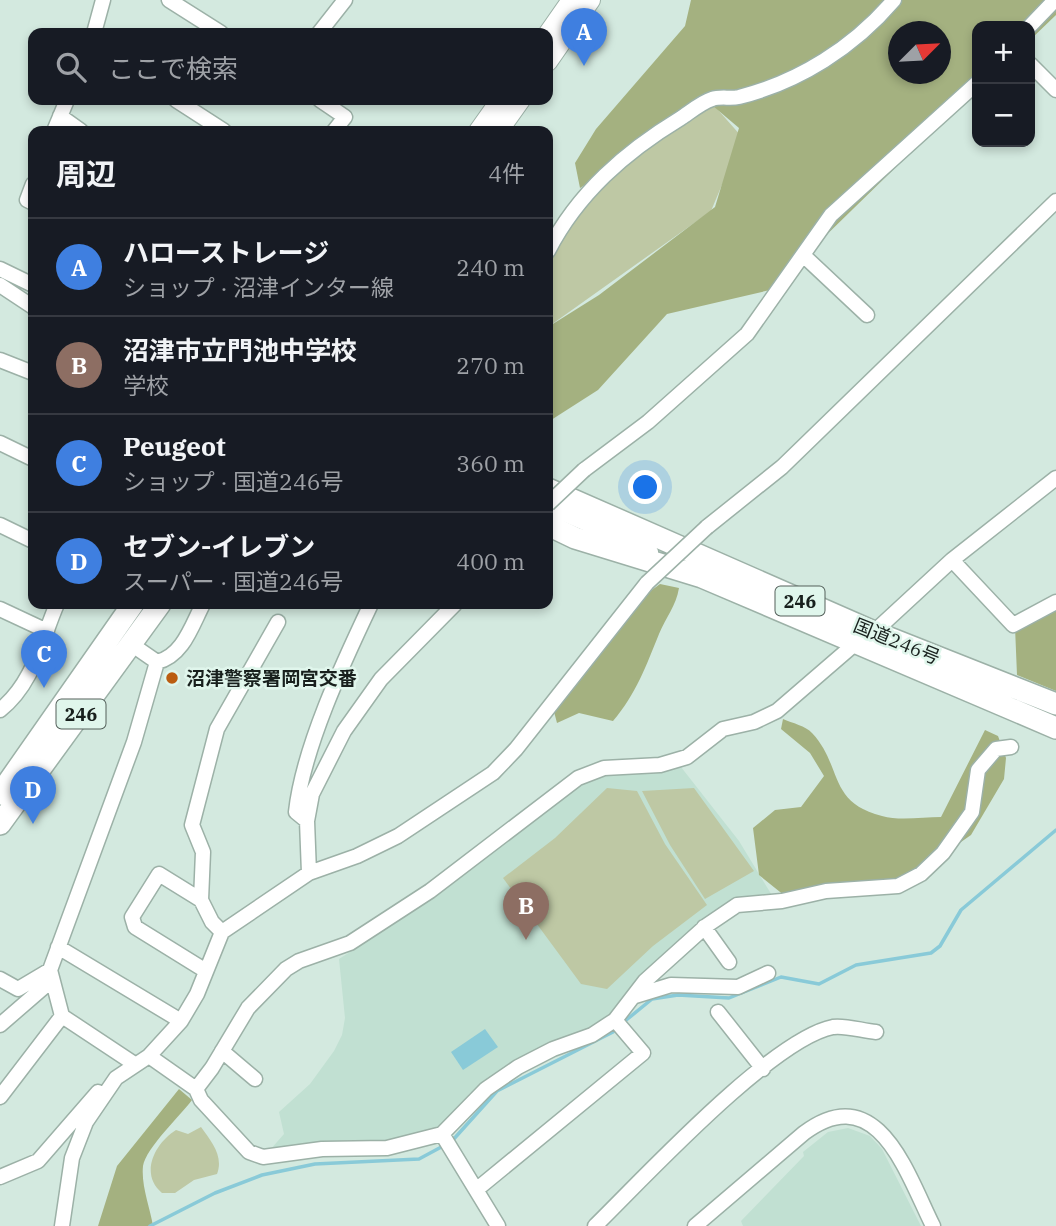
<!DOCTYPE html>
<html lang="ja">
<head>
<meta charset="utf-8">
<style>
	:root { --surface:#171b24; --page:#242831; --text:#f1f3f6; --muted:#9ea1a6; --line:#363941; --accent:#d93025 }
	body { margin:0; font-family:"IBM Plex Serif","Noto Sans JP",serif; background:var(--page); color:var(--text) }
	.controls { position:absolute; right:21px; top:21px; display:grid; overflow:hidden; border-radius:14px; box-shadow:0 4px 10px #0003 }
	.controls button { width:63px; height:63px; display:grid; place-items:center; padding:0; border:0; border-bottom:2px solid var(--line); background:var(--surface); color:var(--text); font:35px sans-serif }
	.compass { position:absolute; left:888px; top:21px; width:63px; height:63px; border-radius:50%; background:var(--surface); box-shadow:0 4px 10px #0003; rotate:66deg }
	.you { position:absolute; left:646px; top:488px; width:24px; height:24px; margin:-18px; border:5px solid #fff; border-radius:50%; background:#1a73e8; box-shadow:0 0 0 10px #1a73e833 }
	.badge { display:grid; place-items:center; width:46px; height:46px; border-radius:50%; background:var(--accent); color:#fff; font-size:23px; font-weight:700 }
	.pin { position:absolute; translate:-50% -58px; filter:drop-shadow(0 2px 4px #0008) }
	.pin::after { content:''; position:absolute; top:37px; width:24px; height:21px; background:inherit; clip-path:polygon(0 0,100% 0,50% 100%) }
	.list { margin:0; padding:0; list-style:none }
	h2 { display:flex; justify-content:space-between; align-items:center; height:91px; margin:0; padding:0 28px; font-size:30px }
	h2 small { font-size:23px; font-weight:400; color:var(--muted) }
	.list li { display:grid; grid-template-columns:46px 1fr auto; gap:21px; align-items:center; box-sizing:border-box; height:98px; padding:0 28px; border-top:2px solid var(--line) }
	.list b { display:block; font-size:26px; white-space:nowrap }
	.list p { margin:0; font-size:23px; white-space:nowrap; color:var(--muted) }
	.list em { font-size:23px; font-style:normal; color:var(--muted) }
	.icon { flex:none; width:38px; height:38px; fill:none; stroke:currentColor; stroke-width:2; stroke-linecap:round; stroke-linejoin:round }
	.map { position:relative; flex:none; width:1056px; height:1226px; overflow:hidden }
	.search { position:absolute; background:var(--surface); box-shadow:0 4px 10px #0003; left:28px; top:28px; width:525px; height:77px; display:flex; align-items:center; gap:18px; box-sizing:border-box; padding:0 24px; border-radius:14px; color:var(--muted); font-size:26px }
	.panel { position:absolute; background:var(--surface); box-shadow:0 4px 10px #0003; left:28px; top:126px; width:525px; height:483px; border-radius:14px }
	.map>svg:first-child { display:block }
	.built { fill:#c1e0d2 }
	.green { fill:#bec8a4 }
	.forest { fill:#a4b180; fill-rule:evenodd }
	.water { fill:#89cad8 }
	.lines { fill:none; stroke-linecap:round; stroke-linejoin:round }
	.stream { stroke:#89cad8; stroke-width:3.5 }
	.minor-casing { stroke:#9cb1a7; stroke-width:17 }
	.major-casing { stroke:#9cb1a7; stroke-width:20 }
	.highway-casing { stroke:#9cb1a7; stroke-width:24 }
	.minor { stroke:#fff; stroke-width:14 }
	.major { stroke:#fff; stroke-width:18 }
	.highway { stroke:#fff; stroke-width:21 }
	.minor-bridge-casing { stroke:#9cb1a7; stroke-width:17; stroke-linecap:butt }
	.minor-bridge { stroke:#fff; stroke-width:14 }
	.poi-dot { fill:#bb5d11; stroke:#e0f6ec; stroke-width:2.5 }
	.labels { text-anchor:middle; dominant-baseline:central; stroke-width:5; stroke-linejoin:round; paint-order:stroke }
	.shield { fill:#e0f6ec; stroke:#54605b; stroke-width:2 }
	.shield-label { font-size:18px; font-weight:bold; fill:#18201d }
	.street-label { font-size:19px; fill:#18201d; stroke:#e0f6ec }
	.poi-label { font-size:19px; font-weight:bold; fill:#18201d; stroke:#e0f6ec; text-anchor:start }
</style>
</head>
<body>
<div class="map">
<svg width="1056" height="1226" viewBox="0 0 1056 1226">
	<rect width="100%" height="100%" fill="#d3e9df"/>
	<path class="built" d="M681,767L739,841L773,897L736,901L608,1018L592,1028L553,1041L512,1063L470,1093L442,1127L394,1140H349L270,1150L284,1134L279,1112L310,1084L334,1051L342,1035L345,1018L339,959L431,900L566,791L588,779L611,772L658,773Z
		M848,1128L870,1136L882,1149L921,1226H743L741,1221L804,1156L803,1152L828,1132Z"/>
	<path class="green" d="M711,102L742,137L711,211L548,327V246L597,180Z
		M607,788L637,791L665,844L707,905L653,946L607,989L581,984L503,878L555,838Z
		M694,788L754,871L705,899L670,845L642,791Z
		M201,1127C211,1141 224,1156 217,1174L194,1180L175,1193H162C139,1174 155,1143 176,1130L188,1134Z"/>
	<path class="forest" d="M691,0H1056V15L1030,40V26H977V88L770,290L667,314L598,390L548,422V327L599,295L715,207L739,128L713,106L580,188L575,163L596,129L685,26ZM898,32H940V74H898Z
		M660,584L679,588C676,606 666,617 659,634C646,666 636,694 613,721L579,713L557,723L552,704L637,601Z
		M1056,603V691L1017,675L1015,627Z
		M783,719C792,723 806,726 812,733C843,766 827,802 882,816C899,821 923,817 941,817L985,730L998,736L1006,758L1004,779L971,835L898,886L785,896L759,875L753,828L775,810L801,807L824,776L810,753L781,729Z
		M179,1089L192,1100C180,1116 146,1148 143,1166C141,1186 150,1207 153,1226H98L117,1166Z"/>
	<path class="water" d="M485,1029L498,1047L463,1070L451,1052Z"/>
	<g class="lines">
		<path class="stream" d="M625,1021L652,999L678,995L729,998L781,977L819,984L856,965L931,953L940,946L961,910L1056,830
			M452,1141L497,1091L613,1032
			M150,1226L215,1193L262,1175L315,1164L419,1159L445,1145"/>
		<g class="minor-casing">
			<path id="minor" d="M169,0L221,33
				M1030,26L1055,0
				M94,33L103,0
				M319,33L345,0
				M1030,64L1056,90
				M176,100L224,131
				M320,100L345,117L334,131
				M60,116L81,131
				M54,131L67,100
				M33,184L27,200L33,203
				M548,251C578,193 625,152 681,118C690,112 702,102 712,99C721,96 730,99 739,97C799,82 854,47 894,0
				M803,255L867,315
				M0,269L33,285
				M0,285L33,307
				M0,360L33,373
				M0,443L33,459
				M584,470L648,422L747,334L831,215L977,83
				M548,507L651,552
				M0,525L33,541
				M707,527L782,467L1056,201
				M952,560L1013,625L1056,602
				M0,609L47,631
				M131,644L157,662C183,656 192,625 203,604
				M0,710C34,683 41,641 57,604
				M307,821L296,812C303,748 343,663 371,604
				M309,873L307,821L312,794L344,731L381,679L455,604
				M201,900L159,874L132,917L135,927L206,971
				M704,927L729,962
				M222,932L212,922L201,900L203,852L192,825L217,729L278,622
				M58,947L181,1021
				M0,979L18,989L50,970
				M635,996L671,985L738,987L768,973
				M718,1012L763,1069
				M0,1025L52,980
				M222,1051L255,1079
				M149,1056L196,1089L201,1100L249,1152L263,1157L322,1149L387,1148L442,1134L486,1089L518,1067L553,1049L592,1035L615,1020L645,981L706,926L737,905L782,901L826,891L898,886L921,874L943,853L972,812L978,770L996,749L1011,747
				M133,1063L62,1016L50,970L134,742L157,662
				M196,1089L212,1068L248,1008L286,969L299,961L350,943L430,891L578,778L604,768L660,765L687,757L723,729L754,722L777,711L857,642L874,632L952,560L1056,478
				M0,1097L62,1016
				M442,1134L498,1226
				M0,1177L38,1161L98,1092
				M476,1190L643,1053L615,1020
				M62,1226L72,1158L86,1122L116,1078L149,1056L181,1021L197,994L222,932L309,873L357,856L398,836L493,773L516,749L647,583
				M595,1226C644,1178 772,1039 833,1027C845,1025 863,1031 876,1032
				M695,1226L804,1133C878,1078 907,1174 933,1226"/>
		</g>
		<g class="major-casing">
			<path id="major" d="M548,33L571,0
				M548,62L591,0
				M478,131L500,100
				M499,131L521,100"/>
		</g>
		<g class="highway-casing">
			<path id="highway" d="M548,489L874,632L1056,704
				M548,525L575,538L702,577L1056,728
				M0,794L133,604
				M0,824L160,604"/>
		</g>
		<use href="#minor" class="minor"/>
		<use href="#major" class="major"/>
		<use href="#highway" class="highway"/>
		<g class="minor-bridge-casing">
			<path id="minor-bridge" d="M548,504L584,470
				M647,583L707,527"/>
		</g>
		<use href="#minor-bridge" class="minor-bridge"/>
	</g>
	<circle class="poi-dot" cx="172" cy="678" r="7"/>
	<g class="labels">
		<g class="shield">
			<rect x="775.5" y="586.5" width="49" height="29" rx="5"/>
			<rect x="56.5" y="699.5" width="49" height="29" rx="5"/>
		</g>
		<g class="shield-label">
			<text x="800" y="601">246</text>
			<text x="81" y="714">246</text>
		</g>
		<g class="street-label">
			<text transform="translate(897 641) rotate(22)">国道246号</text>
		</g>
		<g class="poi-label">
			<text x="186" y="678">沼津警察署岡宮交番</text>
		</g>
	</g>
</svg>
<div class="controls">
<button>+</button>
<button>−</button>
</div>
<svg class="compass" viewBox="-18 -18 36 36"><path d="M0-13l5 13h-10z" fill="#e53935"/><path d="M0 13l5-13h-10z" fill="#9ea1a6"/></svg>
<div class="you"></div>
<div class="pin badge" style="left:584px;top:66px;background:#3f7fe0">A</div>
<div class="pin badge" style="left:526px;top:940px;background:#8d6e63">B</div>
<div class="pin badge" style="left:44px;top:688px;background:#3f7fe0">C</div>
<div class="pin badge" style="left:33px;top:824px;background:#3f7fe0">D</div>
<div class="search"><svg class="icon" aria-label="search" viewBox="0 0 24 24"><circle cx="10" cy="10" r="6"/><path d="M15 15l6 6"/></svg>ここで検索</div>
<section class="panel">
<h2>周辺<small>4件</small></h2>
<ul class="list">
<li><span class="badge" style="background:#3f7fe0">A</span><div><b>ハローストレージ</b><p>ショップ · 沼津インター線</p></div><em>240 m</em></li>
<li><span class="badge" style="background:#8d6e63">B</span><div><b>沼津市立門池中学校</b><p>学校</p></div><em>270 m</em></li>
<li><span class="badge" style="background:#3f7fe0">C</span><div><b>Peugeot</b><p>ショップ · 国道246号</p></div><em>360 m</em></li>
<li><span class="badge" style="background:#3f7fe0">D</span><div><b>セブン-イレブン</b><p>スーパー · 国道246号</p></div><em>400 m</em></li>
</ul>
</section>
</div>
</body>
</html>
